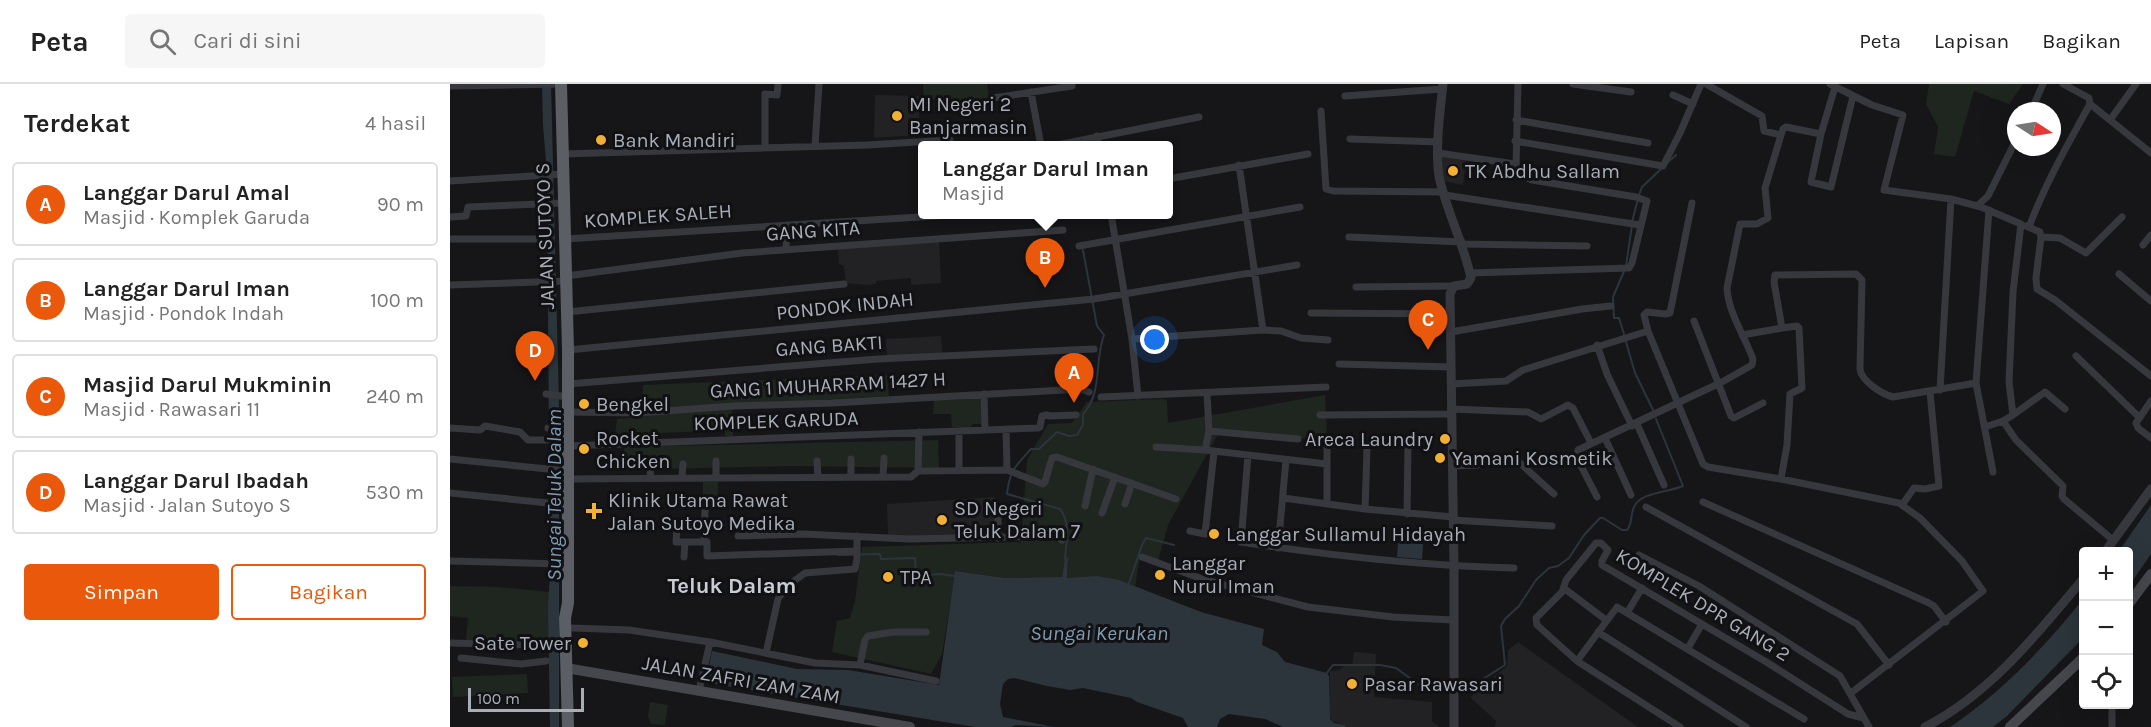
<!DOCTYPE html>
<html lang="id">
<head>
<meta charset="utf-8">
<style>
	:root { --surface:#fff; --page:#f6f6f6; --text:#222; --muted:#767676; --line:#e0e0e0; --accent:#ea580c }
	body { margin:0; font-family:Karla,sans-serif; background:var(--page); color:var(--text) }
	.controls { position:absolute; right:18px; bottom:18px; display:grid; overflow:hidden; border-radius:6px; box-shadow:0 6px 24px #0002 }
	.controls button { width:54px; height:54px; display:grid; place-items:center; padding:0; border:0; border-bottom:2px solid var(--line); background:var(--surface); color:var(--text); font:30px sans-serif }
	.compass { position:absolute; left:1557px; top:18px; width:54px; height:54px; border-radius:50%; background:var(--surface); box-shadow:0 6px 24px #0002; rotate:102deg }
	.scale { position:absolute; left:18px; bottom:15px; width:116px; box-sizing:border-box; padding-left:6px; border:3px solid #a8adb8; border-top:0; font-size:16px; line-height:21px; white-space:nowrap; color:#a8adb8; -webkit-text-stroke:4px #111113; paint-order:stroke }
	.you { position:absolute; left:705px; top:256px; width:21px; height:21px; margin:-15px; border:4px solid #fff; border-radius:50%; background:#1a73e8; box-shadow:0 0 0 9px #1a73e833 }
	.badge { display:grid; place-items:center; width:39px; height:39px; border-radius:50%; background:var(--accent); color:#fff; font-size:20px; font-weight:700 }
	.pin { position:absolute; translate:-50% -50px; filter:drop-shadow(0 2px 3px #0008) }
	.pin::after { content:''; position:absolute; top:32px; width:21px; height:18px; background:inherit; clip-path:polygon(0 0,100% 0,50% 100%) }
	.popup { position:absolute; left:468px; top:57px; width:255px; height:78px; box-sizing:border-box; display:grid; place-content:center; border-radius:6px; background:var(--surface); filter:drop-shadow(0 2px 4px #0005); font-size:20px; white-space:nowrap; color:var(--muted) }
	.popup b { font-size:22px; color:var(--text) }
	.popup::after { content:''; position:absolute; left:50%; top:100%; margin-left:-12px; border:12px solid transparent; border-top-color:var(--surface) }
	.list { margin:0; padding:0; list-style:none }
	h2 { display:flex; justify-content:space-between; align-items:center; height:78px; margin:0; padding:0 24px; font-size:26px }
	h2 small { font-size:20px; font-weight:400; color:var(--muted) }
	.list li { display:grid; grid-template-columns:39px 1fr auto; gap:18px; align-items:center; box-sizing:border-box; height:84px; margin:0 12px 12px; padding:0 12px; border:2px solid var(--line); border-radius:6px }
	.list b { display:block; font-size:22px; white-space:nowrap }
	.list p { margin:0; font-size:20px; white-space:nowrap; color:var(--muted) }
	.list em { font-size:20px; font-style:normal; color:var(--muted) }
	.actions { display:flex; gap:12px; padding:18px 24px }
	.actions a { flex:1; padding:14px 0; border:2px solid var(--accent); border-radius:6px; text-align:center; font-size:21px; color:var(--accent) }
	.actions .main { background:var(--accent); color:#fff }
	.icon { flex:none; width:33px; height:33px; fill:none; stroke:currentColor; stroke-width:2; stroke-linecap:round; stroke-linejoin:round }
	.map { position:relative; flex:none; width:1701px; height:643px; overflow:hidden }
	header { display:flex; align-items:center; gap:36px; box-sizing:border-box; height:84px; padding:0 30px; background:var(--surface); border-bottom:2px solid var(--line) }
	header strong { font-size:28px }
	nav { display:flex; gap:33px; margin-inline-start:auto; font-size:21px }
	.search { width:420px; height:54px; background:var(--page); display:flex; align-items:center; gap:15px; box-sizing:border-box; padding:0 21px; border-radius:6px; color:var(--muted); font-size:22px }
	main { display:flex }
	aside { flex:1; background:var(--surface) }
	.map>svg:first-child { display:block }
	.built { fill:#222225 }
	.green { fill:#1e261f }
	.water { fill:#2c353c }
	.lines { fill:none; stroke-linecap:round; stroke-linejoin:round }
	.stream { stroke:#2c353c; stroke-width:2 }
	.minor { stroke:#37383d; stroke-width:7 }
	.tertiary { stroke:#37383d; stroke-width:9 }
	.secondary { stroke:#45474d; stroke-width:10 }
	.trunk { stroke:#5b5e65; stroke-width:12 }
	.poi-dot { fill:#f2b134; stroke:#111113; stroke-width:2 }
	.labels { text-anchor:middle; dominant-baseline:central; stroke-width:6; stroke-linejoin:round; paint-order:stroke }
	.poi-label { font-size:20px; fill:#a8adb8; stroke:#111113; text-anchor:start }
	.street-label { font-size:20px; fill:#a8adb8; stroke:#111113 }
	.water-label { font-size:21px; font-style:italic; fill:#7f9bb3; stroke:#111113 }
	.quarter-label { font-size:22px; font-weight:bold; fill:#c9ccd4; stroke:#111113 }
</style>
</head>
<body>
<header>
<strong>Peta</strong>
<div class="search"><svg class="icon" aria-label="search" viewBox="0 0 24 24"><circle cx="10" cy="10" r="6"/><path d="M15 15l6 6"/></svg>Cari di sini</div>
<nav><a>Peta</a><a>Lapisan</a><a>Bagikan</a></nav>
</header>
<main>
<aside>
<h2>Terdekat<small>4 hasil</small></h2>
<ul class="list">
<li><span class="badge">A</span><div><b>Langgar Darul Amal</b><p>Masjid · Komplek Garuda</p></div><em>90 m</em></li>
<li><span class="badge">B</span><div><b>Langgar Darul Iman</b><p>Masjid · Pondok Indah</p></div><em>100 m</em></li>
<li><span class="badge">C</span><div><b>Masjid Darul Mukminin</b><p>Masjid · Rawasari 11</p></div><em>240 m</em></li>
<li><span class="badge">D</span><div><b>Langgar Darul Ibadah</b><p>Masjid · Jalan Sutoyo S</p></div><em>530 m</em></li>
</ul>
<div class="actions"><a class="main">Simpan</a><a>Bagikan</a></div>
</aside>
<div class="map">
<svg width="1701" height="643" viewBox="0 0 1701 643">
	<rect width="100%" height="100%" fill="#161618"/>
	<path class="built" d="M425,11L470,12L468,51L424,54Z
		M991,73L1016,77L1013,101L993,97Z
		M489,157L491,199L461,201V194L426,197V200L416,201L396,199L394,182L389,180L388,165Z
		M491,252L492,269L437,272L436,255Z
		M545,413L546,451L438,453L437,420Z
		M1068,558L1188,643H1045L1046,637L1020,613L1057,582L1058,566Z
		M904,568L926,570L924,613L982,618V637L990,643H895L894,641L882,637L879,630L880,587L889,586L897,580H902Z"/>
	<path class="green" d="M473,0H537L539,16L474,15Z
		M1479,0H1573L1559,20L1524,7L1505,73L1484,70L1488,43L1476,20Z
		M437,291L439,312L282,321L283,352H275V341L258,342L255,347L165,351L167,335L192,333L193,301Z
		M875,311L877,356L769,348L718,441L708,477L690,472L685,503C662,492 642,493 617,494L618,474L615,473L612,493L556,494L506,487L492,570L481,590L382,568L387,537L400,534L405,517L412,463L571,458L577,376L598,340L622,339L637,318L714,315L717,317L718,339Z
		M531,314L534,340H523L519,344L502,343L501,330H483L484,316Z
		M488,356L489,384L339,382L171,386L169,372L174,371V363Z
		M253,398H268V425H253Z
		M0,502L46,503L100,508V560L16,556L18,534L0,532Z
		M77,590L78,609L3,613L2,593Z
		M200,618L218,621L215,641L201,640L198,632Z"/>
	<path class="water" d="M92,0H101L109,321V643H100L98,522L100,491L97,89L93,41Z
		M1701,421V470L1679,502L1678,468L1669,467Z
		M948,459L973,460L972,475L947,473Z
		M615,473L618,474L617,494L647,492L669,496L751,528L814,545L812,561L827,568L835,578L877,589L879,592L880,635L884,639L895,641V643H833L815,635L779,630L770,635L767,643H738L733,634L687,618L681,614L633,604L620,606L597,602L564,594L558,595L553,600L550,620L553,633L604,643L566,641L561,643H525L258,599L256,596L262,567L347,585L398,586L489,601L505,487L556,494L612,493Z
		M1633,515V554L1557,632L1543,643H1500C1551,609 1595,563 1633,515Z"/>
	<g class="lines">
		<path class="stream" d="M1217,79L1226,71
			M1189,111L1192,103L1213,83
			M1182,138L1188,115
			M1176,182L1182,141
			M1174,250L1169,234H1164L1163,213L1175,185
			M1176,258L1185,289L1204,328
			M388,471L430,470L431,475L465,474L466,492L490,490L505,492
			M615,475C616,460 621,438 610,425L557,410C560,385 565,383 581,365H589L607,348L619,352L627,351L633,341V330C653,309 644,277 654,251L647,242L633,166
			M678,502L692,461L696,454L724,461
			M876,590L883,581H930L946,584L972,603L1000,606
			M1006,605L1019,604L1055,581L1051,542L1055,535L1069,522L1086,496L1099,484L1108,482L1119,474L1134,451L1150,434H1153L1172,446H1177C1183,439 1180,431 1184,423C1190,408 1220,408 1233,402L1206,335"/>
		<path class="minor" d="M1123,0L1181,8
			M1380,0L1422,21L1453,31L1434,106L1501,115L1531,123L1571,140L1563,208L1559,298L1563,331L1553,337L1566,356L1613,402L1612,412L1614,415L1663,456
			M1613,0L1639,14L1640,20L1701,69
			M0,2L107,0
			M1385,3L1371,50L1361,98L1381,103L1403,12
			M581,8L591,62
			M1223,11L1243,20
			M895,12L992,5
			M543,14L622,2
			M871,27L876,105L883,107L994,108
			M1581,27L1593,0
			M1066,36L1198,59
			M1660,36L1686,0
			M1331,51L1333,45L1336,43L1371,50
			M647,52L648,62
			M900,55L989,58
			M1065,57L1213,82L1230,49L1251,0
			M365,62L369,0
			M602,62L749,33
			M315,64V10L327,11L328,0
			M988,69L1065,80
			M113,70L417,61L500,56L501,62
			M789,81L813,246
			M718,95L858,70
			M0,97L113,90
			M995,111L1190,141
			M1242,119L1220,229L1215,230L1197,228L1194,231L1198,247L1253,380L1258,383L1331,395L1449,419L1470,434L1512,477L1533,507L1401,609
			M1527,122L1538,112L1566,56
			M1539,126L1526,299L1543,388
			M661,130L682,255L688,312
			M0,133L16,132L18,123L114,119
			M1576,142L1590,148L1591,153L1610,154L1636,169L1672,133
			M1579,143C1595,100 1618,60 1640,20
			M899,153L1012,158
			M1591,153L1586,194L1587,205L1605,216L1701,292
			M0,155H92
			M115,155L518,130
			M1012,160L1137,162
			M1693,161L1701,151
			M629,162L850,123
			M336,165L337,141
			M1020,189L1179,184L1182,179L1197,117L1186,113L1082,96L1071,91L1066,85L1068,0
			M1669,190L1701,217
			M116,192L292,169L613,146
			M0,201L116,197
			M906,203L1004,202
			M117,228L394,200
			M861,229L1001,230
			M1244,237L1281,332L1284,334L1313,319
			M1001,248L1132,225L1161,222
			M1292,251L1332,244L1324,198L1325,191L1406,190L1412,196L1410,285C1411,297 1432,310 1443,313L1526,299
			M682,255L813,246L831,247L851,254L878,256
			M1147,261L1157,290L1182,342
			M118,266L644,215L847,181
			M1626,272L1689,333
			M889,280L1001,283
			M118,300L428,275L644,265
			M1001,300L1056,297L1073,286L1198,247
			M1490,306L1501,115
			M757,309L759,347L848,355
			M96,310L118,313
			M534,310L535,346
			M651,313L876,303
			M1701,317L1686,339L1688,344L1701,354
			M1001,325L1078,328L1091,335L1118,321L1123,324L1141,359
			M118,328L187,329L284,322L382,319L631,305L639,308
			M870,331L1001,330
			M1563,331L1595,308L1615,325
			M1187,340L1214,401
			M1535,343L1553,337
			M0,344L30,346L35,342L70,348L78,356H111L118,358
			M98,344L118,345
			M556,345L557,386
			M509,347V387
			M1155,354L1181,411
			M118,362L588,344L590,343L592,332L596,331L600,332L626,331
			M706,363L755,366L877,380
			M755,366L759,347
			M798,371L791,458C882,472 972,482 1064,484
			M0,375L118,387
			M401,375V393
			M266,377V393
			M367,377L368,393
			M1002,382L1027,381L1043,376L1070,379L1104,410
			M468,387L469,348
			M433,393L434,374
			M200,394L201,377
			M232,394L233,380
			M118,395L461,393L468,387L557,386L593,400L595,398L602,374L607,373L726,415
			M1331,395L1337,361L1340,310L1352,304L1349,244L1347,242L1332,244
			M0,409L118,421
			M1147,413L1128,376V366L1272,298L1302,281L1303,275C1295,253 1278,228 1277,204L1290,140H1307L1318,134L1315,104L1331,51L1314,47L1312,32L1256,0
			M833,414L915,425L1003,433
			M1253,418L1479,519L1484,522L1496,538
			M675,420L682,399
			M877,420V361
			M1452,421L1464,404L1475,405L1489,402L1480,308
			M635,422L643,385
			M1196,423L1407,540L1439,581
			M915,425L917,365
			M652,429L665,393
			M957,430L958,362
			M548,432V454
			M1003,436L1102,442
			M227,442L226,458H257V472L407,467
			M740,447L755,450L764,368
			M288,452L353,450L459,455L607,452L612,456
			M254,458L255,426
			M828,464L836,376
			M1189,471L1249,502L1390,592L1419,643
			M234,473L235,458
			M692,473L755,496L858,523L943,533L1003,536
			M0,477L111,480L118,483
			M1113,505L1116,496L1146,459H1151L1158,466L1152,477V481L1318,579L1398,630L1413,634
			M1177,529L1192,504
			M1156,536L1115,505L1086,534L1087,541L1127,577L1230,643
			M122,544L179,546L260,558L365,579L410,581L486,597
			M1148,548L1296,643
			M0,559L116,562
			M1238,564L1252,540
			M316,569L328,515L336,503L355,489L405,485L407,475V452
			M11,574L71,580L96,577
			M1127,577L1167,523L1354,635
			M410,581L415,556L418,552L443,548H476
			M249,607L260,558
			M1662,621V643"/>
		<path class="tertiary" d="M993,0C990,27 984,71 990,97C998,130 1014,161 1021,194L1017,200L1004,202L1000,210L1004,483V643
			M1655,468L1701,405
			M1475,643C1540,610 1588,549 1634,494"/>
		<path class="secondary" d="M1678,521L1701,490
			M116,584L460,643
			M1560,643L1634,573"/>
		<path class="trunk" d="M111,0L118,266V519L115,534L118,643"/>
	</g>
	<g class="poi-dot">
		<circle cx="447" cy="32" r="6"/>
		<circle cx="151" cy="56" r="6"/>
		<circle cx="1003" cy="87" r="6"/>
		<circle cx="134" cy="320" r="6"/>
		<circle cx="995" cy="355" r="6"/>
		<circle cx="134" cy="365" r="6"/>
		<circle cx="990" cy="374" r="6"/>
		<path d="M141 418h6v6h6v6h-6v6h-6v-6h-6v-6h6z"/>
		<circle cx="492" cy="436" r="6"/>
		<circle cx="764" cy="450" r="6"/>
		<circle cx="710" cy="491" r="6"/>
		<circle cx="438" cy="493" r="6"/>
		<circle cx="133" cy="559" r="6"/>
		<circle cx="902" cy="600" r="6"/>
	</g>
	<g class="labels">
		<g class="poi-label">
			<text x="459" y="20">MI Negeri 2<tspan x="459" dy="23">Banjarmasin</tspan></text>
			<text x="163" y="56">Bank Mandiri</text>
			<text x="1015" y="87">TK Abdhu Sallam</text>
			<text x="146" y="320">Bengkel</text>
			<text x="146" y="354">Rocket<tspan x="146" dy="23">Chicken</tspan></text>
			<text x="983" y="355" text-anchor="end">Areca Laundry</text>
			<text x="1002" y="374">Yamani Kosmetik</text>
			<text x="158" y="416">Klinik Utama Rawat<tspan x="158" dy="23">Jalan Sutoyo Medika</tspan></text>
			<text x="504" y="424">SD Negeri<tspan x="504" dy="23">Teluk Dalam 7</tspan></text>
			<text x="776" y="450">Langgar Sullamul Hidayah</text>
			<text x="722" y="479">Langgar<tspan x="722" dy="23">Nurul Iman</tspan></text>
			<text x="450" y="493">TPA</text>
			<text x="121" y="559" text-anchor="end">Sate Tower</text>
			<text x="914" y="600">Pasar Rawasari</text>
		</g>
		<g class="street-label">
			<text transform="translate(208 132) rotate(-4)">KOMPLEK SALEH</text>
			<text transform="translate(363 147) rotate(-4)">GANG KITA</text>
			<text transform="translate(95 152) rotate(-92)">JALAN SUTOYO S</text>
			<text transform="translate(395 222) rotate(-6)">PONDOK INDAH</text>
			<text transform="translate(379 262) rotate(-4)">GANG BAKTI</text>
			<text transform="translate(378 301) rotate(-3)">GANG 1 MUHARRAM 1427 H</text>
			<text transform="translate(326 337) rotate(-2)">KOMPLEK GARUDA</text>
			<text transform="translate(1253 521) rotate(31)">KOMPLEK DPR GANG 2</text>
			<text transform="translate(291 596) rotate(10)">JALAN ZAFRI ZAM ZAM</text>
		</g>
		<g class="water-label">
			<text transform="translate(104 411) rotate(-90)">Sungai Teluk Dalam</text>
			<text x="649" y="549">Sungai Kerukan</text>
		</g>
		<g class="quarter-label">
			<text x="282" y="502">Teluk Dalam</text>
		</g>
	</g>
</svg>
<div class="controls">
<button>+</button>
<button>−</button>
<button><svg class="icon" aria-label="locate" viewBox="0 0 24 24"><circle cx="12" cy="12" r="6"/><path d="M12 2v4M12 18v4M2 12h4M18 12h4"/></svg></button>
</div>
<svg class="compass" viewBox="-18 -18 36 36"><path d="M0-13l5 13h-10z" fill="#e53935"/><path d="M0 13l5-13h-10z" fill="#767676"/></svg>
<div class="scale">100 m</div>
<div class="you"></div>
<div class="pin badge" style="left:624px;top:319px">A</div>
<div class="pin badge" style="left:595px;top:204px">B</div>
<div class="popup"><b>Langgar Darul Iman</b>Masjid</div>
<div class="pin badge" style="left:978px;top:266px">C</div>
<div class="pin badge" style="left:85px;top:297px">D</div>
</div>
</main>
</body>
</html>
